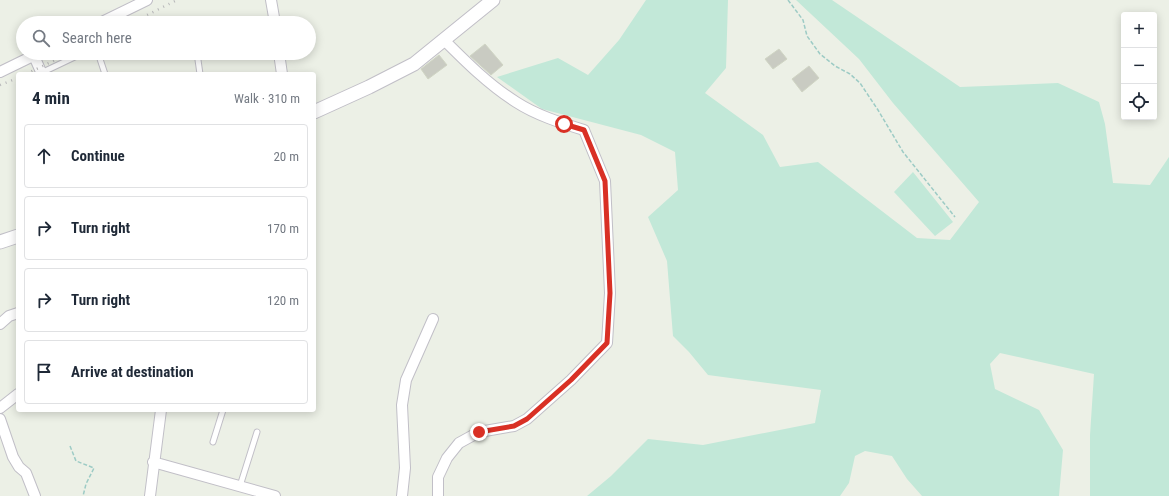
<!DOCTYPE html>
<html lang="en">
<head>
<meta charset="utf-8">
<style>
	:root { --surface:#fff; --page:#f6f6f7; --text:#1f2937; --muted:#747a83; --line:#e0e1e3 }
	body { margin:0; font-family:"Roboto Condensed",sans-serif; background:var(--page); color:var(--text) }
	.controls { position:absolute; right:12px; top:12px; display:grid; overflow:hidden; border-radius:4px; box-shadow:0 2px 10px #0003 }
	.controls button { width:36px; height:36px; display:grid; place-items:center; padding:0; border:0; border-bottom:1px solid var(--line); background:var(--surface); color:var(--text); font:20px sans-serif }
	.stop { position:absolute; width:12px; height:12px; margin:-9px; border:3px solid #d93025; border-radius:50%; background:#fff }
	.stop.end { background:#d93025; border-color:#fff; box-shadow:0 1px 4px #0008 }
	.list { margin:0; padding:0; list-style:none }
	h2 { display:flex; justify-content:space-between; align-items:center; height:52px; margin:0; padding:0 16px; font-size:17px }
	h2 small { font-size:13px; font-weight:400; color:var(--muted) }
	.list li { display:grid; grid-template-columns:26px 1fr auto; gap:12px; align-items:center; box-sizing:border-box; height:64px; margin:0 8px 8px; padding:0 8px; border:1px solid var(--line); border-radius:4px }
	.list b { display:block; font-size:15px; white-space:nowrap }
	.list em { font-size:13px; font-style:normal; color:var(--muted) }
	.icon { flex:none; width:22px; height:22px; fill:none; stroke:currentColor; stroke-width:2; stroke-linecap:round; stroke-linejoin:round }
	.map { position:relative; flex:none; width:1169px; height:496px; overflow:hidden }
	.search { position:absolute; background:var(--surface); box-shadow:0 2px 10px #0003; left:16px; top:16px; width:300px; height:44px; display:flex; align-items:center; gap:10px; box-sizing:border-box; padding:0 14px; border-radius:22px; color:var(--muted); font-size:15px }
	.panel { position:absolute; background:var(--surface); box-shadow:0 2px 10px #0003; left:16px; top:72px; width:300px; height:340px; border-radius:4px }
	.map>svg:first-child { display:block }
	.green { fill:#c2e8d8 }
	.building { fill:#c9cbc2; stroke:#d0d5c4 }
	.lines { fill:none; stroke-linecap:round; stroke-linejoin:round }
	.service-casing { stroke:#c1bfc7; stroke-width:7 }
	.minor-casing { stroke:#c1bfc7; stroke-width:12 }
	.tertiary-casing { stroke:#c1bfc7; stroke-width:15 }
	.path { stroke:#9dcbc5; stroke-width:1.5; stroke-dasharray:4 2; stroke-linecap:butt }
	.service { stroke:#fff; stroke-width:5 }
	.minor { stroke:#fff; stroke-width:10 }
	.tertiary { stroke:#fff; stroke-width:13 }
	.rail { stroke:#b8b8ba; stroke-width:2.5; stroke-dasharray:1 5; stroke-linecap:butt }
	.route { stroke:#d93025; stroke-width:5 }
</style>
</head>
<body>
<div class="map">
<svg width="1169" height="496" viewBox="0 0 1169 496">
	<rect width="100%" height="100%" fill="#ecf0e6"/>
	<path class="green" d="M646,0H728L726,68L705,93L763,135L780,167L818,162L917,238L950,240L979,202L893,103L859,59L796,0H832L960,87L1058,83L1099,102L1105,124L1113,183L1150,185L1169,157V496H1090V435L1094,374L1000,353L990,364L995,389L1039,410L1063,450L1059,496H922L907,479L892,456L865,451L855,456L849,483L840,496H587L611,476L648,439L703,445L815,423L821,390L708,375L689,352L673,336L667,261L648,217L678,190L675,152L641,135L542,109L497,77L558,58L588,75L619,40Z
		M913,172L953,222L935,236L894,192Z"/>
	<path class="building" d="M485,44L503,65L491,75L470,56Z
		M779,49L787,59L773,69L765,59Z
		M439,55L447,65L428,79L421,69Z
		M809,66L819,78L802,92L792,79Z"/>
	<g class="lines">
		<g class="service-casing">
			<path id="service" d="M98,53L105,74
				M197,53L200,74
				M41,73L83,53
				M213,442L223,410
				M240,486L257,432"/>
		</g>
		<g class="minor-casing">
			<path id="minor" d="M271,0L275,23
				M100,23L147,0
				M279,53L282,74
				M34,56L42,74
				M0,72L39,53
				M0,324L9,316L18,313
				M0,408L18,394
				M0,419L13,457L19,467L26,473L35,496
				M153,462L275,496
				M150,496L161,410
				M402,496L405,468L402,405L406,380L433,319
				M438,496V477L447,458L459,443L479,432L514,426L527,419L571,380L607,343L610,293L605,181L584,130C561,123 536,115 516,102C489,85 466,62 444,40"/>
		</g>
		<g class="tertiary-casing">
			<path id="tertiary" d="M314,112L369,87L414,64L493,0
				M0,242L18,236"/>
		</g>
		<path class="path" d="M788,0L803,20L807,36L820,54L835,66L850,74L860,83L878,110L903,152L955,217
			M70,446L76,461L94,468L86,484L83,496"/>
		<use href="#service" class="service"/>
		<use href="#minor" class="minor"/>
		<use href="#tertiary" class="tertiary"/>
		<path class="rail" d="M131,23L177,0
			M26,74L70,53
			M0,85L18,78"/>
	</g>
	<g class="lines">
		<path class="route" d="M479,432L514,426L527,419L571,380L607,343L610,293L605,181L584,130L564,124"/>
	</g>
</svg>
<div class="controls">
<button>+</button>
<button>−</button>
<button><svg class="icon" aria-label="locate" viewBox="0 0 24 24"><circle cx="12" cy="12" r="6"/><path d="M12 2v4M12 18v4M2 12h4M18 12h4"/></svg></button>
</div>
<div class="stop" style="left:564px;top:124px"></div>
<div class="stop end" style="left:479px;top:432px"></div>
<div class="search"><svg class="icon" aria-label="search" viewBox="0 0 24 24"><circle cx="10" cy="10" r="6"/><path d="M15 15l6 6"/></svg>Search here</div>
<section class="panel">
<h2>4 min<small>Walk · 310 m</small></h2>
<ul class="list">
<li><svg class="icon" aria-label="ahead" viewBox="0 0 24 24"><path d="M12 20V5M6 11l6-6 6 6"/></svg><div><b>Continue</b></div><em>20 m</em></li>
<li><svg class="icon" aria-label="right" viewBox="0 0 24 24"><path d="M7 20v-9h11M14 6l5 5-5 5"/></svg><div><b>Turn right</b></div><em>170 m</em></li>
<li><svg class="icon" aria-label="right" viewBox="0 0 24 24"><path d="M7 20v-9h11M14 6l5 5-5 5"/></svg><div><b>Turn right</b></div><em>120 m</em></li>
<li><svg class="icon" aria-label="arrive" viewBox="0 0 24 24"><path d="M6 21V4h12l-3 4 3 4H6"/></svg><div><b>Arrive at destination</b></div></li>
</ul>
</section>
</div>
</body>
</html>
